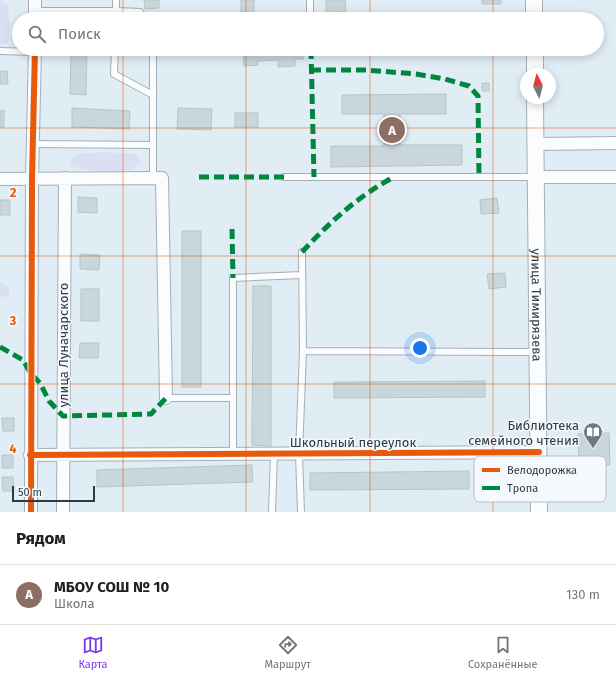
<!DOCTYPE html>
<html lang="ru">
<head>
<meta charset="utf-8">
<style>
	:root { --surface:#fff; --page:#f2f2f2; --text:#202124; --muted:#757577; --line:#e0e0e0; --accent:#7c3aed }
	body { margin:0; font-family:"Fira Sans",sans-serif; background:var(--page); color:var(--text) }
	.compass { position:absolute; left:520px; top:68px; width:36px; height:36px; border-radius:50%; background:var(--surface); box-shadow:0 2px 10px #0003; rotate:354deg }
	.scale { position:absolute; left:12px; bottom:10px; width:83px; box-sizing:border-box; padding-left:4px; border:2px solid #2f3a42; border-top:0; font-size:11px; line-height:14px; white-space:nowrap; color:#2f3a42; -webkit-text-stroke:3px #f3f9fd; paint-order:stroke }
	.you { position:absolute; left:420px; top:348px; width:14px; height:14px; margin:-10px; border:3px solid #fff; border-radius:50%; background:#1a73e8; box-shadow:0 0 0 6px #1a73e833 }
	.badge { display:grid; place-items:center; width:26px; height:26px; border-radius:50%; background:var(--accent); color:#fff; font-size:13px; font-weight:700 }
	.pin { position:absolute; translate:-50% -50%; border:2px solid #fff; box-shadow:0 1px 4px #0006 }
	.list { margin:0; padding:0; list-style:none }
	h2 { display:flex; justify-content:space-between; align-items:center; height:52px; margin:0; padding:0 16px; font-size:17px }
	h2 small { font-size:13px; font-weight:400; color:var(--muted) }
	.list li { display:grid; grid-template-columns:26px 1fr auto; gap:12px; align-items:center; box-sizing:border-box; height:60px; padding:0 16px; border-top:1px solid var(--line) }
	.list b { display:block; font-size:15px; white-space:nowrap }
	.list p { margin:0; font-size:13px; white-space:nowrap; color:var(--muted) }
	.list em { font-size:13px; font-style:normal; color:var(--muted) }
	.icon { flex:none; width:22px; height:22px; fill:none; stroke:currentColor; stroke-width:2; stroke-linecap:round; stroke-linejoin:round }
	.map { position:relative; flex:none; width:616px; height:512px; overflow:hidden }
	.search { position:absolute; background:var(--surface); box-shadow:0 2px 10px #0003; left:12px; right:12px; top:12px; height:44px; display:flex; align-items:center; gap:10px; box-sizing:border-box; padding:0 14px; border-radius:22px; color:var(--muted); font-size:15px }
	.sheet { height:112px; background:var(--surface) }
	nav { display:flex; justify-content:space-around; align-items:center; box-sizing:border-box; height:56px; border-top:1px solid var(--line); background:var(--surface); font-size:11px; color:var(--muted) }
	nav a { display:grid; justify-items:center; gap:2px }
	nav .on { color:var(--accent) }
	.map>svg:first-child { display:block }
	.green { fill:#dbdff3 }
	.building { fill:#c9d6db; stroke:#b7c4c8 }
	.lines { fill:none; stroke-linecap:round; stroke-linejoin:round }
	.service-casing { stroke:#a5afb6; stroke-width:8 }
	.minor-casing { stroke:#a5afb6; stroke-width:14 }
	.tertiary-casing { stroke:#a5afb6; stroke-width:18 }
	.service { stroke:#fafcfe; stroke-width:6 }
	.minor { stroke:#fafcfe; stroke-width:12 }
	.tertiary { stroke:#fafcfe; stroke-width:16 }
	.quiet { stroke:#00873e; stroke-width:5; stroke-dasharray:10 5; stroke-linecap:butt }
	.cycleway-casing { stroke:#f3f9fd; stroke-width:8 }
	.cycleway { stroke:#e8590c; stroke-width:6 }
	.grid { fill:none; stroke:#e8590c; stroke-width:1; stroke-opacity:0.55 }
	.labels { text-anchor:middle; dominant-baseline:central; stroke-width:3; stroke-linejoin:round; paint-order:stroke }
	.street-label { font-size:13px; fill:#2f3a42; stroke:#f3f9fd }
	.poi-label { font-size:13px; fill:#2f3a42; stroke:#f3f9fd; text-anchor:end }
	.key { fill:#f3f9fd; stroke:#b8c0c5; stroke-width:1 }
	.key-label { font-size:11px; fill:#2f3a42 }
	.grid-label { font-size:13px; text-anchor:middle; font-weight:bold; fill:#e8590c; stroke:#f3f9fd; stroke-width:3; stroke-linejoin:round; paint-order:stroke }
</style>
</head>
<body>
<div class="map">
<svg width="616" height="512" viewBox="0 0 616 512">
	<rect width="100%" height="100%" fill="#e0edf5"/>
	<path class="green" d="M0,0L8,5L10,25L8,44H0Z
		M105,152L136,154L141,162C138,164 134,168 131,169C113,174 88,171 71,166L72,157L79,154Z
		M0,283L9,286V296L0,297Z"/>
	<path class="building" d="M144,0H159V8L145,9Z
		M241,0H254V19H241Z
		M326,0H345L346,12L326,13Z
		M482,0H501V4H482Z
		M71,49H87L86,95L70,94Z
		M243,49H302L303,59H295V66L278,67V60L258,61V65L244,66Z
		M0,71H7L8,84H0Z
		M482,83H489V91H482Z
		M446,94V114H400V145H462V165L331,167V146H384V114H342V95Z
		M72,108L130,111L129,129L72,127Z
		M178,108L212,109L211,130L177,129Z
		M4,110V127H0V111Z
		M235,113H258V127H235Z
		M78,197L97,198V213L78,212Z
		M497,198L499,213L481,214L480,200Z
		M0,200H10V215H0Z
		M182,231H201V387H182Z
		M80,254L100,255L99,270L80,269Z
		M505,273L506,287L489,289L487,274Z
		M253,286H271V446L252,445Z
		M81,289H99V321H81Z
		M80,343H99L98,358H79Z
		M485,381V397L334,398V382Z
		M2,418H14V431H3Z
		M609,433L610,465L579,466L578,434Z
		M2,455H13V468H2Z
		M252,465L253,482L97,487V470Z
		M469,471V489L310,490V473Z
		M2,477H13L14,491H3Z"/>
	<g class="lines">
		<g class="service-casing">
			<path id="service" d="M310,0V19
				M35,11H116V0
				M116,19V11L140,12L145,19
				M115,49L114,74L153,95
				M0,51L35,52
				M33,144L153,145
				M284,177H536
				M153,178V49
				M303,351L537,352
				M166,398H233
				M233,454V278L302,275
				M272,512L274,454
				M301,512L299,454L303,351L302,252"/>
		</g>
		<g class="minor-casing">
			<path id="minor" d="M35,19V0
				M536,144L616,143
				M537,177H616
				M0,179L162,178L166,398
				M30,455L539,452
				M31,512L32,179L35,49
				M63,512L65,178"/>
		</g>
		<g class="tertiary-casing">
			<g id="tertiary">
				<path d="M534,0V19"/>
				<path d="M535,49V74"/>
				<path id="s1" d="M535,98L539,512"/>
			</g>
		</g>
		<use href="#service" class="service"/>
		<use href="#minor" class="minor"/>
		<use href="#tertiary" class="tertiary"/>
		<path class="quiet" d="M311,49L314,177
			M311,70H366L416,74L445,79L469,86L478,96L479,177
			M199,177H284
			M232,229L233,278
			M302,252C329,223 358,196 394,177
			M0,347L23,360L31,374L40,383L49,401L63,416L151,414L166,398"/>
		<g class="cycleway-casing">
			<path id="cycleway" d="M30,455L539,452
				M31,512L32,179L35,49"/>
		</g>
		<use href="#cycleway" class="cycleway"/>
	</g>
	<path class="grid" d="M123,0V19M246,0V19M370,0V19M493,0V19M123,49V512M246,49V512M370,49V512M493,49V512M0,128H616M0,256H616M0,384H616"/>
	<defs>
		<g id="library-pin" transform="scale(1)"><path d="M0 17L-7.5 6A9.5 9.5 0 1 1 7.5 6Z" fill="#6d7981" stroke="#f3f9fd"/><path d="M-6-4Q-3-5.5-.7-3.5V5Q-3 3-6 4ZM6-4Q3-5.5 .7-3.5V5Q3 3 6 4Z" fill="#fff"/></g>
	</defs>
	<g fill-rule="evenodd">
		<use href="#library-pin" x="593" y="432"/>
	</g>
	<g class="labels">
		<g class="street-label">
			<text stroke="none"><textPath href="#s1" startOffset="207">улица Тимирязева</textPath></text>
			<text transform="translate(63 345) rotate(-90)">улица Луначарского</text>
			<text x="353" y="442">Школьный переулок</text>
		</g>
		<g class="poi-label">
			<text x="579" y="425">Библиотека<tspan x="579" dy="15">семейного чтения</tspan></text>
		</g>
	</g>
	<rect x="474" y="456" width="132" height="46" rx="6" class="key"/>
	<rect x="482" y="468" width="18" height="4" fill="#e8590c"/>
	<rect x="482" y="486" width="18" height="4" fill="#00873e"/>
	<g class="key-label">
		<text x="507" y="474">Велодорожка</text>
		<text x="507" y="492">Тропа</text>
	</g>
	<g class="grid-label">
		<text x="13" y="197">2</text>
		<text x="13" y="325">3</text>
		<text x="13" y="453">4</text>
	</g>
</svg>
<svg class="compass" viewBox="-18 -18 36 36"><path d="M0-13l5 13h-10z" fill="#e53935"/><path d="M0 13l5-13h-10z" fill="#757577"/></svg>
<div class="scale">50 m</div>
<div class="you"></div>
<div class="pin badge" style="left:392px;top:130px;background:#8d6e63">A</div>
<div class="search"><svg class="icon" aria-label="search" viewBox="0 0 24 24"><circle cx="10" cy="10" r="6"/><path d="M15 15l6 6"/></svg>Поиск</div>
</div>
<section class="sheet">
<h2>Рядом<small></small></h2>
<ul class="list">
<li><span class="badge" style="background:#8d6e63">A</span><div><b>МБОУ СОШ № 10</b><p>Школа</p></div><em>130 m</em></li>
</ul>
</section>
<nav>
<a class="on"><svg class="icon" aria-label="map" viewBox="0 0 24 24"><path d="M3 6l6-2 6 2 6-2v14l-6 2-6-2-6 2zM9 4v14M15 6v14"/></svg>Карта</a>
<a><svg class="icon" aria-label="directions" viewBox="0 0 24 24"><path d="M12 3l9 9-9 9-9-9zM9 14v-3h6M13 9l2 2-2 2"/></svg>Маршрут</a>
<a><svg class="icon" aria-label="saved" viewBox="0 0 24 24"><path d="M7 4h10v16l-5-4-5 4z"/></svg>Сохранённые</a>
</nav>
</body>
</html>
